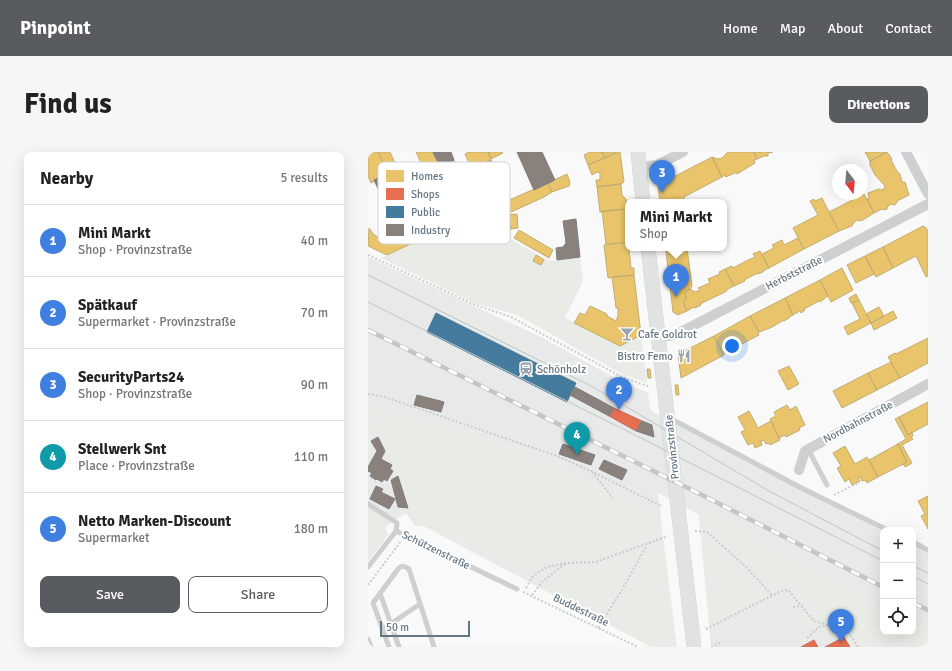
<!DOCTYPE html>
<html lang="en">
<head>
<meta charset="utf-8">
<style>
	:root { --surface:#fff; --page:#f6f6f6; --text:#222; --muted:#767676; --line:#e0e0e0; --accent:#585c60 }
	body { margin:0; font-family:Signika,sans-serif; background:var(--page); color:var(--text) }
	.controls { position:absolute; right:12px; bottom:12px; display:grid; overflow:hidden; border-radius:8px; box-shadow:0 4px 16px #0002 }
	.controls button { width:36px; height:36px; display:grid; place-items:center; padding:0; border:0; border-bottom:1px solid var(--line); background:var(--surface); color:var(--text); font:20px sans-serif }
	.compass { position:absolute; left:464px; top:12px; width:36px; height:36px; border-radius:50%; background:var(--surface); box-shadow:0 4px 16px #0002; rotate:164deg }
	.scale { position:absolute; left:12px; bottom:10px; width:90px; box-sizing:border-box; padding-left:4px; border:2px solid #657683; border-top:0; font-size:11px; line-height:14px; white-space:nowrap; color:#657683; -webkit-text-stroke:3px #fff; paint-order:stroke }
	.you { position:absolute; left:364px; top:194px; width:14px; height:14px; margin:-10px; border:3px solid #fff; border-radius:50%; background:#1a73e8; box-shadow:0 0 0 6px #1a73e833 }
	.badge { display:grid; place-items:center; width:26px; height:26px; border-radius:50%; background:var(--accent); color:#fff; font-size:13px; font-weight:700 }
	.pin { position:absolute; translate:-50% -33px; filter:drop-shadow(0 1px 2px #0008) }
	.pin::after { content:''; position:absolute; top:21px; width:14px; height:12px; background:inherit; clip-path:polygon(0 0,100% 0,50% 100%) }
	.popup { position:absolute; left:257px; top:47px; width:102px; height:52px; box-sizing:border-box; display:grid; place-content:center; border-radius:8px; background:var(--surface); filter:drop-shadow(0 1px 3px #0005); font-size:13px; white-space:nowrap; color:var(--muted) }
	.popup b { font-size:15px; color:var(--text) }
	.popup::after { content:''; position:absolute; left:50%; top:100%; margin-left:-8px; border:8px solid transparent; border-top-color:var(--surface) }
	.list { margin:0; padding:0; list-style:none }
	h2 { display:flex; justify-content:space-between; align-items:center; height:52px; margin:0; padding:0 16px; font-size:17px }
	h2 small { font-size:13px; font-weight:400; color:var(--muted) }
	.list li { display:grid; grid-template-columns:26px 1fr auto; gap:12px; align-items:center; box-sizing:border-box; height:72px; padding:0 16px; border-top:1px solid var(--line) }
	.list b { display:block; font-size:15px; white-space:nowrap }
	.list p { margin:0; font-size:13px; white-space:nowrap; color:var(--muted) }
	.list em { font-size:13px; font-style:normal; color:var(--muted) }
	.actions { display:flex; gap:8px; padding:12px 16px }
	.actions a { flex:1; padding:9px 0; border:1px solid var(--accent); border-radius:8px; text-align:center; font-size:14px; color:var(--accent) }
	.actions .main { background:var(--accent); color:#fff }
	.icon { flex:none; width:22px; height:22px; fill:none; stroke:currentColor; stroke-width:2; stroke-linecap:round; stroke-linejoin:round }
	.map { position:relative; flex:none; width:560px; height:495px; overflow:hidden; border-radius:8px }
	header { display:flex; align-items:center; gap:24px; box-sizing:border-box; height:56px; padding:0 20px; background:var(--accent); color:#fff }
	header strong { font-size:19px }
	nav { display:flex; gap:22px; margin-inline-start:auto; font-size:14px }
	.intro { display:flex; align-items:center; justify-content:space-between; box-sizing:border-box; height:96px; padding:0 24px }
	h1 { margin:0; font-size:28px }
	.button { padding:10px 18px; border-radius:8px; background:var(--accent); color:#fff; font-size:14px; font-weight:700 }
	main { display:flex; gap:24px; padding:0 24px }
	aside { flex:1; background:var(--surface); border-radius:8px; box-shadow:0 4px 16px #0002 }
	.map>svg:first-child { display:block }
	.built { fill:#e8e9e9 }
	.green { fill:#e8ebe6 }
	.homes { fill:#e9c46a; stroke:#c1ad72 }
	.shops { fill:#e76f51; stroke:#c07160 }
	.public { fill:#457b9d; stroke:#4f7a95 }
	.industry { fill:#8a817c; stroke:#7f7e7e }
	.lines { fill:none; stroke-linecap:round; stroke-linejoin:round }
	.secondary-casing { stroke:#d5d6d7; stroke-width:15 }
	.path { stroke:#cbcccd; stroke-width:2; stroke-dasharray:2 2; stroke-linecap:butt }
	.service { stroke:#cecfd0; stroke-width:5 }
	.minor { stroke:#cecfd0; stroke-width:10 }
	.secondary { stroke:#e1e2e2; stroke-width:14 }
	.tram { stroke:#c3c5c6; stroke-width:1 }
	.rail-casing { stroke:#c3c5c6; stroke-width:4.5 }
	.rail { stroke:#fff; stroke-width:3; stroke-dasharray:9; stroke-linecap:butt }
	.labels { text-anchor:middle; dominant-baseline:central; stroke-width:4; stroke-linejoin:round; paint-order:stroke }
	.street-label { font-size:11px; fill:#657683; stroke:#fff }
	.poi-label { font-size:11px; fill:#657683; stroke:#fff; text-anchor:start }
	.key { fill:#fff; stroke:#d1d6da; stroke-width:1 }
	.key-label { font-size:11px; fill:#657683 }
</style>
</head>
<body>
<header>
<strong>Pinpoint</strong>
<nav><a>Home</a><a>Map</a><a>About</a><a>Contact</a></nav>
</header>
<div class="intro"><h1>Find us</h1><a class="button">Directions</a></div>
<main>
<aside>
<h2>Nearby<small>5 results</small></h2>
<ul class="list">
<li><span class="badge" style="background:#3f7fe0">1</span><div><b>Mini Markt</b><p>Shop · Provinzstraße</p></div><em>40 m</em></li>
<li><span class="badge" style="background:#3f7fe0">2</span><div><b>Spätkauf</b><p>Supermarket · Provinzstraße</p></div><em>70 m</em></li>
<li><span class="badge" style="background:#3f7fe0">3</span><div><b>SecurityParts24</b><p>Shop · Provinzstraße</p></div><em>90 m</em></li>
<li><span class="badge" style="background:#0f9aa8">4</span><div><b>Stellwerk Snt</b><p>Place · Provinzstraße</p></div><em>110 m</em></li>
<li><span class="badge" style="background:#3f7fe0">5</span><div><b>Netto Marken-Discount</b><p>Supermarket</p></div><em>180 m</em></li>
</ul>
<div class="actions"><a class="main">Save</a><a>Share</a></div>
</aside>
<div class="map">
<svg width="560" height="495" viewBox="0 0 560 495">
	<rect width="100%" height="100%" fill="#f9f9f9"/>
	<path class="built" d="M0,105L173,185L249,227L280,241L282,258L307,272V266L520,378H515V479L335,365L290,341L294,375L47,374L38,361L8,381L0,392Z
		M545,391L560,399V495L545,480Z
		M413,444L443,475L476,485L482,495H343L342,483Z"/>
	<path class="green" d="M139,49L144,88L181,109L212,105L215,129L197,166L252,194L273,183L279,231L254,222L149,163L106,151L13,106Z
		M0,256L124,287L213,323L292,362L309,495H283L50,371L41,358L28,318L0,266Z
		M0,273L6,291L0,308Z
		M0,355L14,364L20,383L0,409Z
		M330,355L515,453V480H545V469L560,477V495H482L476,485L443,475L413,444L342,483Z"/>
	<path class="homes" d="M0,0H10L20,22L3,31L0,24Z
		M10,0H22L30,18L20,22Z
		M48,0H65L84,42L68,50L65,43L67,42Z
		M101,0H120L123,8L103,16L97,2Z
		M120,0H134L135,1L123,7Z
		M222,0H234L237,6L220,13L216,3Z
		M234,0H247V1L237,6Z
		M249,0H252L256,30L253,32L229,35L228,28H232V21L229,20L224,23L220,13Z
		M360,0H386L389,7L386,8L387,11L369,22V20L358,25L357,23L354,25L344,5L350,7L354,6Z
		M386,0H405L400,1V4H396L389,7Z
		M497,0H519L502,9Z
		M519,0L524,7L523,8L530,21L532,22L534,30H537L541,43L529,49L528,52L526,53L523,52L520,54L519,57L516,58L514,57L506,61L499,47L501,46L500,41L511,37L513,38L516,37L517,34L507,23L502,13V9Z
		M344,5L354,25L316,45V50H292L290,33Z
		M86,8L97,31L94,33L100,46L88,51L72,14Z
		M123,8L133,30L123,35L113,12Z
		M199,22L202,30L201,34L184,40L180,31Z
		M180,31L184,40L176,45L141,61L139,49Z
		M253,32L254,43L258,47L259,57L232,60L229,35Z
		M137,38L142,48L96,69L91,58L107,51L106,48L119,43L120,46Z
		M84,42L96,69L78,76L75,69L84,64L76,46Z
		M496,42L506,61L495,68L491,69L490,68L486,70L484,74L471,79L461,60Z
		M454,46L471,79L436,97L425,76L450,63L442,49L446,47L447,49Z
		M46,54L57,76L47,80L37,57Z
		M37,57L51,88L19,103L0,94L1,76L6,83L21,90L32,85L22,63Z
		M259,57L260,90L238,92L234,59Z
		M149,62L150,76L143,77L141,63Z
		M75,69L78,76L51,88L47,80Z
		M142,70L143,77L136,78L135,71Z
		M555,74L558,76L560,79V124L558,125L548,104L525,116L515,95Z
		M151,78L185,98L181,106L146,86Z
		M430,86L436,97L401,116L394,102L406,96L404,93L414,88L416,93Z
		M260,90V96H263L261,97L263,116H266V123L240,126L236,93Z
		M515,95L525,116L508,125L497,104Z
		M305,96H319L324,134L322,137L317,140L318,146L315,151L319,159L310,163L305,160L298,99Z
		M392,99L401,116L395,119V120L390,122V121L376,128L377,129L366,134L357,117L364,114L365,116L378,109L387,105L385,102Z
		M168,103L176,108L173,113L165,109Z
		M497,104L506,122L488,131L479,113Z
		M474,116L485,138L463,150L452,128Z
		M357,117L366,134L358,138L359,139L332,152L333,153L327,156L326,155L319,159L315,151L318,146L317,140L322,137L327,140L332,138L330,136L342,131L340,127L352,122L351,120Z
		M266,123L273,183L252,194L206,171L212,161L217,163L222,154L239,162V164L248,169L250,164V156H248L244,125Z
		M452,128L460,144L452,150L451,149L436,157L437,158L433,161L432,159L425,163L417,146Z
		M488,142L491,148L483,151L481,146Z
		M417,146L425,163L421,165V166L416,169V168L402,176L391,180L382,164Z
		M491,148L503,171L480,183L476,175L492,167L484,151Z
		M511,155L516,164L503,171L498,162Z
		M525,159L529,166L506,178L503,171Z
		M382,164L391,180L390,181L391,183L355,202L346,184Z
		M346,184L356,203L313,226L310,202Z
		M560,186V211L532,226L520,205L527,201L528,202Z
		M523,210L532,226L509,238L500,221Z
		M421,214L431,232L420,238L410,219Z
		M279,217H282L283,226H280Z
		M500,221L509,238L474,256L465,239Z
		M307,233H310L311,243H308Z
		M560,250V272L540,283L531,265Z
		M419,253L422,258L428,254L437,273L431,276L432,278L418,285L417,283L411,286L402,267L408,264L406,260Z
		M381,259L390,276L403,269L412,288L402,293L401,291L398,292L396,288L393,289L394,293L387,296L385,291L380,293L373,280L377,278L370,265Z
		M531,265L540,283L544,280L545,284L543,285L545,287L534,293L544,311L537,315L535,312L539,310L530,292L528,293L538,287L527,267Z
		M530,292L539,310L510,325L501,308Z
		M477,294L487,312L499,305L510,325L499,331L498,328L494,329L492,325L490,326L492,329L484,333L481,327L477,330L469,316L473,314L465,301Z
		M560,344V377L553,364L557,362L550,349Z"/>
	<path class="shops" d="M246,256L274,269L268,279L241,264Z
		M476,485L482,495H457Z
		M446,488L450,495H433Z"/>
	<path class="public" d="M68,161L208,231L199,250L59,180Z"/>
	<path class="industry" d="M65,0H83L86,8L72,14Z
		M149,0H174L187,28L166,38Z
		M32,17L48,53L37,57L20,22Z
		M20,22L37,57L22,63L6,28Z
		M208,67L212,105L189,108L188,96L195,95L198,91L195,69Z
		M207,235L246,256L241,264L202,243Z
		M49,243L76,250L73,260L46,253Z
		M274,269L284,273L286,285L268,279Z
		M10,285L17,299L13,307L24,313L22,317L25,319L19,329L16,327L14,330L9,327L8,328L2,324L4,321L0,319V315L9,299L3,289Z
		M195,292L227,303L223,313L191,302Z
		M236,308L259,318L254,328L231,317Z
		M30,324L40,356L30,355L23,328Z
		M8,334L15,337L13,340L27,347L21,357L2,347Z"/>
	<g class="lines">
		<g class="secondary-casing">
			<path id="secondary" d="M270,0L275,50
				M280,96L326,495"/>
		</g>
		<path class="path" d="M0,103L105,152L143,165L254,225L279,234L282,233
			M0,242L17,245L189,304L227,321L291,353L295,354
			M224,320L245,346
			M466,343L492,330
			M327,379L339,380L377,414L404,443
			M0,433L33,389
			M158,436L165,424L179,415L198,411L228,410L300,384
			M155,440L270,495
			M164,443L175,429L198,411
			M425,455L432,454
			M230,476L254,438L279,393
			M338,477L413,439L420,438L446,469L479,478L490,495
			M439,486L451,475L461,473
			M343,495L354,490"/>
		<path class="service" d="M302,268L309,270L435,337L520,378
			M440,297L459,333
			M0,352L29,371L28,379
			M545,390L560,398
			M0,415L28,379L149,437
			M12,441L31,495
			M15,477L52,452
			M0,487L3,495
			M21,495L5,451L30,417C34,413 36,414 41,417L66,495"/>
		<path class="minor" d="M538,0L560,42
			M272,15L289,13L315,0
			M290,185L307,183L560,52
			M431,318L437,299L560,232"/>
		<use href="#secondary" class="secondary"/>
		<path class="tram" d="M0,123L225,235L401,339L515,399
			M0,150L279,289L515,409
			M545,414L560,421
			M545,424L560,432"/>
		<g class="rail-casing">
			<path id="rail" d="M0,178L330,341L515,435
				M545,451L560,458"/>
		</g>
		<use href="#rail" class="rail"/>
	</g>
	<defs>
		<g id="bar-bare" transform="scale(1.08)"><path d="M-6-5H6L.8 .8V4.5H3.5V6h-7V4.5H-.8V.8Z" fill="#99a4ac" stroke="#fff" stroke-width="2.5" paint-order="stroke"/></g>
		<g id="restaurant-bare" transform="scale(1.08)"><path d="M-5-6h1v4h1v-4h1v4h1v-4h1v5L-1.5 .5V6h-2V.5L-5-1ZM5-6V6H3V1.5H1.5Q1.5-4 5-6Z" fill="#99a4ac" stroke="#fff" stroke-width="2.5" paint-order="stroke"/></g>
		<g id="station-bare" transform="scale(1.08)"><path d="M-3-6H3Q5-6 5-4V2Q5 4 3 4L4.5 6H3L1.5 4h-3L-3 6H-4.5L-3 4Q-5 4-5 2V-4Q-5-6-3-6ZM-3.5-4v3h7v-3ZM-3.5 1v1.5H-2V1ZM2 1v1.5H3.5V1Z" fill="#99a4ac" stroke="#fff" stroke-width="2.5" paint-order="stroke"/></g>
	</defs>
	<g fill-rule="evenodd">
		<use href="#bar-bare" x="259" y="182"/>
		<use href="#restaurant-bare" x="316" y="204"/>
		<use href="#station-bare" x="158" y="217"/>
	</g>
	<g class="labels">
		<g class="street-label">
			<text transform="translate(426 121) rotate(-27)">Herbststraße</text>
			<text transform="translate(490 270) rotate(-28)">Nordbahnstraße</text>
			<text transform="translate(304 295) rotate(-96)">Provinzstraße</text>
			<text transform="translate(68 398) rotate(26)">Schützenstraße</text>
			<text transform="translate(213 458) rotate(26)">Buddestraße</text>
		</g>
		<g class="poi-label">
			<text x="270" y="182">Cafe Goldrot</text>
			<text x="305" y="204" text-anchor="end">Bistro Femo</text>
			<text x="169" y="217">Schönholz</text>
		</g>
	</g>
	<rect x="10" y="10" width="132" height="82" rx="6" class="key"/>
	<rect x="18" y="18" width="18" height="12" fill="#e9c46a"/>
	<rect x="18" y="36" width="18" height="12" fill="#e76f51"/>
	<rect x="18" y="54" width="18" height="12" fill="#457b9d"/>
	<rect x="18" y="72" width="18" height="12" fill="#8a817c"/>
	<g class="key-label">
		<text x="43" y="28">Homes</text>
		<text x="43" y="46">Shops</text>
		<text x="43" y="64">Public</text>
		<text x="43" y="82">Industry</text>
	</g>
</svg>
<div class="controls">
<button>+</button>
<button>−</button>
<button><svg class="icon" aria-label="locate" viewBox="0 0 24 24"><circle cx="12" cy="12" r="6"/><path d="M12 2v4M12 18v4M2 12h4M18 12h4"/></svg></button>
</div>
<svg class="compass" viewBox="-18 -18 36 36"><path d="M0-13l5 13h-10z" fill="#e53935"/><path d="M0 13l5-13h-10z" fill="#767676"/></svg>
<div class="scale">50 m</div>
<div class="you"></div>
<div class="pin badge" style="left:308px;top:145px;background:#3f7fe0">1</div>
<div class="popup"><b>Mini Markt</b>Shop</div>
<div class="pin badge" style="left:251px;top:258px;background:#3f7fe0">2</div>
<div class="pin badge" style="left:294px;top:41px;background:#3f7fe0">3</div>
<div class="pin badge" style="left:209px;top:303px;background:#0f9aa8">4</div>
<div class="pin badge" style="left:473px;top:490px;background:#3f7fe0">5</div>
</div>
</main>
</body>
</html>
